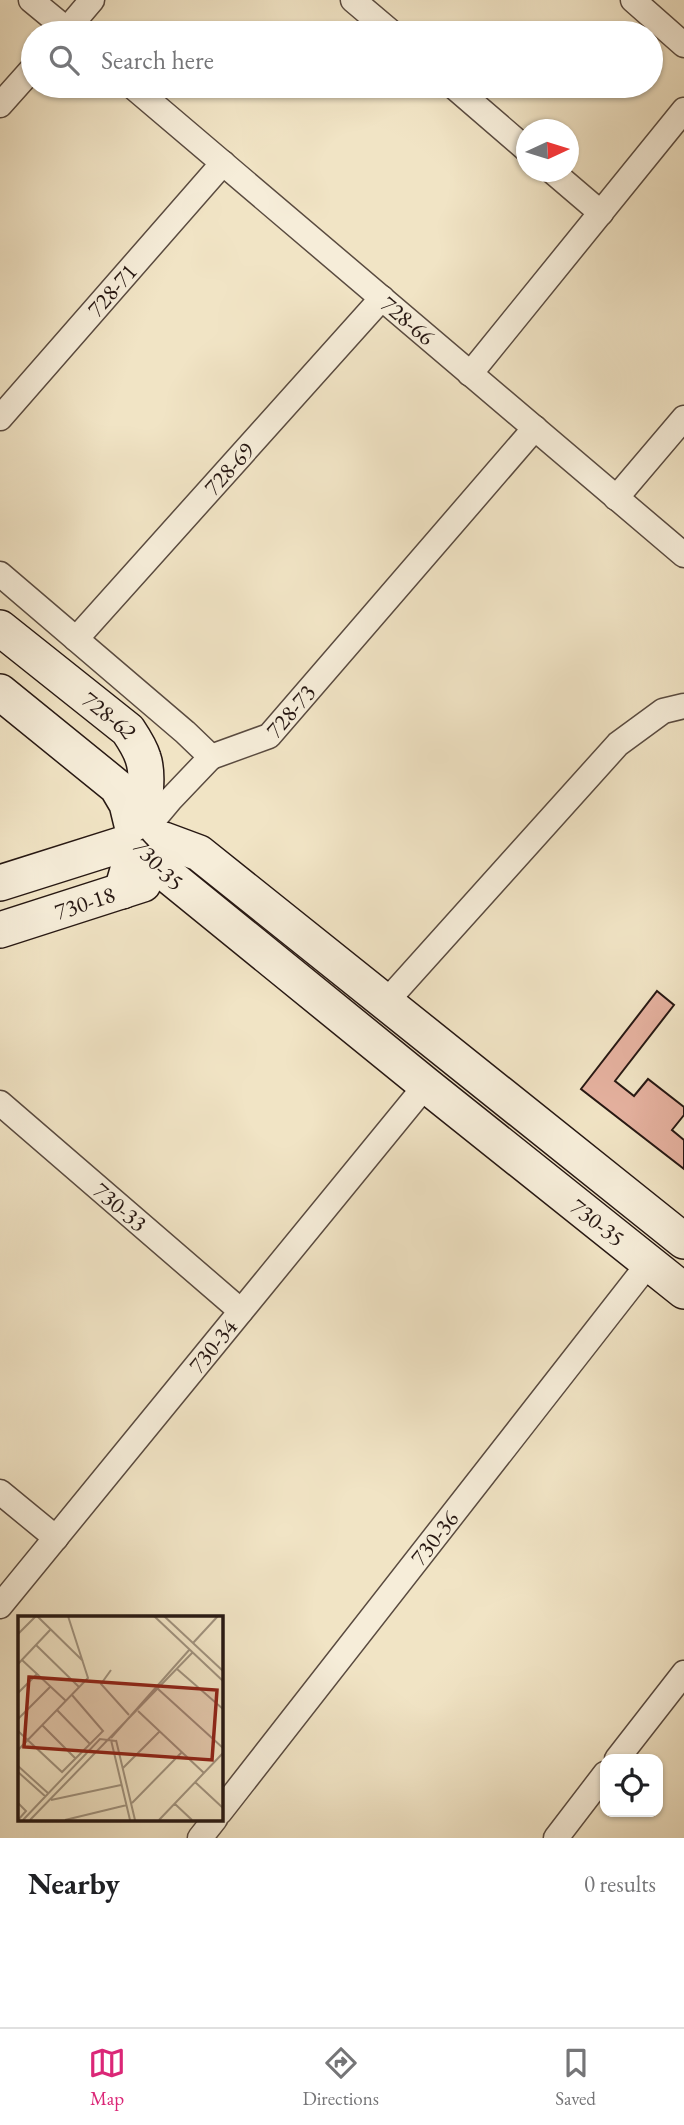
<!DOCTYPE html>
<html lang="en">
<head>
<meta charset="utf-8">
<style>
	:root { --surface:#fff; --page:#f2f2f2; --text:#202124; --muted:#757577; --line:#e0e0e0; --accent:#db2777 }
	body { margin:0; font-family:"EB Garamond",serif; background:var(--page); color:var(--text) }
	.controls { position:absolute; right:21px; bottom:21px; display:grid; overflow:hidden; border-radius:14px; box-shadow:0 2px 5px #0004 }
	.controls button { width:63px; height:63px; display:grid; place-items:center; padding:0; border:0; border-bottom:2px solid var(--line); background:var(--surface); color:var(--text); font:35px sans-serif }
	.compass { position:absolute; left:516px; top:119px; width:63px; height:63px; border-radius:50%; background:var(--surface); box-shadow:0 2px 5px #0004; rotate:86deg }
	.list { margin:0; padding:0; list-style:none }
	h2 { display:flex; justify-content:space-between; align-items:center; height:91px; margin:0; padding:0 28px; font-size:30px }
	h2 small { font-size:23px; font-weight:400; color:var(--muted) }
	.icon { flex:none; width:38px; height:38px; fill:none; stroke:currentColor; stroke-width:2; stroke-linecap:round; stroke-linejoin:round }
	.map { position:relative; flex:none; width:684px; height:1838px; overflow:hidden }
	.search { position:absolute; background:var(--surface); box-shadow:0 2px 5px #0004; left:21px; right:21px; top:21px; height:77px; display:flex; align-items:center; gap:18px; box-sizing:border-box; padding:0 24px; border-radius:38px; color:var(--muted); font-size:26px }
	.sheet { height:189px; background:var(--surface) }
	nav { display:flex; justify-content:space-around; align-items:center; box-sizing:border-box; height:98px; border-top:2px solid var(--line); background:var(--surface); font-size:19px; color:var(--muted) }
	nav a { display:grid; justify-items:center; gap:4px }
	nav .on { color:var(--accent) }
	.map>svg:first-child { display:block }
	.building { fill:#e5b19f; stroke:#271813; stroke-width:2 }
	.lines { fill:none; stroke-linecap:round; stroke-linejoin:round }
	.street-casing { stroke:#5a4b40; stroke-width:27 }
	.secondary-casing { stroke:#271813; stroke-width:38 }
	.street { stroke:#f6edd9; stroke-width:24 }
	.secondary { stroke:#f6edd9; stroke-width:35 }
	.labels { text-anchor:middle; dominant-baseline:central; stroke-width:5; stroke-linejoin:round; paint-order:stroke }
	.street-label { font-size:23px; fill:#271813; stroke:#f6edd9 }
	.inset-road { fill:none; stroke:#a0927e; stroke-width:2 }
	.view { fill:#8f2418; fill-opacity:0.15; stroke:#8f2418; stroke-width:3.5 }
	.inset-edge { fill:none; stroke:#271813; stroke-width:3.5 }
</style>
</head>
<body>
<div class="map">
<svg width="684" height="1838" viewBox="0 0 684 1838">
	<rect width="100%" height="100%" fill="#f1e4c5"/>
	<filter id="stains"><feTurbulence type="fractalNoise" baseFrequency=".00286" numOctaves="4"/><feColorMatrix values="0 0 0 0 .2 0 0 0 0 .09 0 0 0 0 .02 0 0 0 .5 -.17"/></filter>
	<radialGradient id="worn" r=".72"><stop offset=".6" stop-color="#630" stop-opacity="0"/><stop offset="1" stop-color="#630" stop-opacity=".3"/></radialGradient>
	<path class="building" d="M657,991L674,1005L615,1081L634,1096L648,1079L684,1107V1115L672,1130L684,1140V1169L581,1089Z"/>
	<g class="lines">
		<g class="street-casing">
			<g id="street">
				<path d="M31,0L71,33"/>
				<path d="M353,0L392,33"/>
				<path d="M633,0L684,45"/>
				<path d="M64,33L92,0"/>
				<path id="s1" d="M132,86L684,555"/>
				<path d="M453,86L526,149"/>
				<path d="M0,105L33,68"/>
				<path d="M553,172L601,213"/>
				<path d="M470,374L684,110"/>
				<path id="s2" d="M0,418L223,163"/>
				<path d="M616,498L684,418"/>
				<path id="s3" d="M0,574L185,732L211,757L269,736L535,428"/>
				<path id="s4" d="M76,639L382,298"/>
				<path d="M139,837L170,800L211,757"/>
				<path d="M385,1003L618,744L663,711L684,706"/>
				<path id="s5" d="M0,1103L241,1311"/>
				<path d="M0,1492L56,1538"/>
				<path id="s6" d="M0,1606L426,1085"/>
				<path d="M617,1759L684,1673"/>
				<path id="s7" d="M220,1812L649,1263"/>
				<path d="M200,1838L215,1819"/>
				<path d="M556,1838L605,1774"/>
			</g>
		</g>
		<g class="secondary-casing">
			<g id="secondary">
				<path id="s8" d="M0,628L128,730C134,739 140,748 143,758C154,790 131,858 122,891"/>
				<path d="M0,692L117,787L127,804L135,837"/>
				<path id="s9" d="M136,840L169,876L426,1085L684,1291"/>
				<path d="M0,883L136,840H164L199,853L684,1241"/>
				<path id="s10" d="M0,930L143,884"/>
			</g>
		</g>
		<use href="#street" class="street"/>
		<use href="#secondary" class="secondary"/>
	</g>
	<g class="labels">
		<g class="street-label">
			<text stroke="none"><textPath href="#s2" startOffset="170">728-71</textPath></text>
			<text stroke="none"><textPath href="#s1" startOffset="362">728-66</textPath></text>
			<text stroke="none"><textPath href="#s4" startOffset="229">728-69</textPath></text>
			<text stroke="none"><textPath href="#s3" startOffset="374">728-73</textPath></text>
			<text stroke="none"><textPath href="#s8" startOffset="140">728-62</textPath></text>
			<text stroke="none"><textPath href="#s9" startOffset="33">730-35</textPath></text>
			<text stroke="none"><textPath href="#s10" startOffset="89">730-18</textPath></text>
			<text stroke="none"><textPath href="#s5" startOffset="159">730-33</textPath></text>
			<text stroke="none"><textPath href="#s9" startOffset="600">730-35</textPath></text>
			<text stroke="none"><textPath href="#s6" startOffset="336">730-34</textPath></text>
			<text stroke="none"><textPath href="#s7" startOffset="348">730-36</textPath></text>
		</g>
	</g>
	<g transform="translate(18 1616)">
		<rect width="205" height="205" fill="#f1e4c5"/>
		<path class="inset-road" d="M19,0L65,45M136,0L205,65M146,0L205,55M0,18L18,0M175,27L200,0M18,29L61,71M4,44L48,85M0,48L33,13M159,53L205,93M93,54L83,68L111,99M140,73L205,132M0,77L19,58M39,94L72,128M120,95L186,157M0,103L32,71M24,109L57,142M0,115L44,156L85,115L54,79M93,122L172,33M93,124L112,204M98,124L117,204M0,134L70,62L50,0M0,150L31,178M105,152L142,115M0,156L28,181M177,166L205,192M33,184L103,169M0,187L8,195L0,204M114,187L164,136M157,188L174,204M5,204L82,123L98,125M12,204L175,36M47,204L109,189M141,204L205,137"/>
		<path class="view" d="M11,61L199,74L194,144L6,131Z"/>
		<rect width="205" height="205" class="inset-edge"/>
	</g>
	<rect width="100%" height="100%" filter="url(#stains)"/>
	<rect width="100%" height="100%" fill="url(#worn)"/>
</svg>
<div class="controls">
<button><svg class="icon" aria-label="locate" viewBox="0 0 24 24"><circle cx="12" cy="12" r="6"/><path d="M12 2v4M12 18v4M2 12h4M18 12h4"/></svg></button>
</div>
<svg class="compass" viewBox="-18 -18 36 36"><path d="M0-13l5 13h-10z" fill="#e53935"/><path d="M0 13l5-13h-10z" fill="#757577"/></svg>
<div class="search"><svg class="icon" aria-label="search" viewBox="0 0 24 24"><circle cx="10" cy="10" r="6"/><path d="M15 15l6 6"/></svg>Search here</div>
</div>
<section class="sheet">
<h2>Nearby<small>0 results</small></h2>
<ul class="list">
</ul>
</section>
<nav>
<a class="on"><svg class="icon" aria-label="map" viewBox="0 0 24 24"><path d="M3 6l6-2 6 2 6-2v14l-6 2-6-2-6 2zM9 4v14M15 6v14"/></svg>Map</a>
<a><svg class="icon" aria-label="directions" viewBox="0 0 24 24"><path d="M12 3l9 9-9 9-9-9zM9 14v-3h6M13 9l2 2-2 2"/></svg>Directions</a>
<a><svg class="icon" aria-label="saved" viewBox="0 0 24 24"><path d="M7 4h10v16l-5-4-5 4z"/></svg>Saved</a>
</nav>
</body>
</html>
